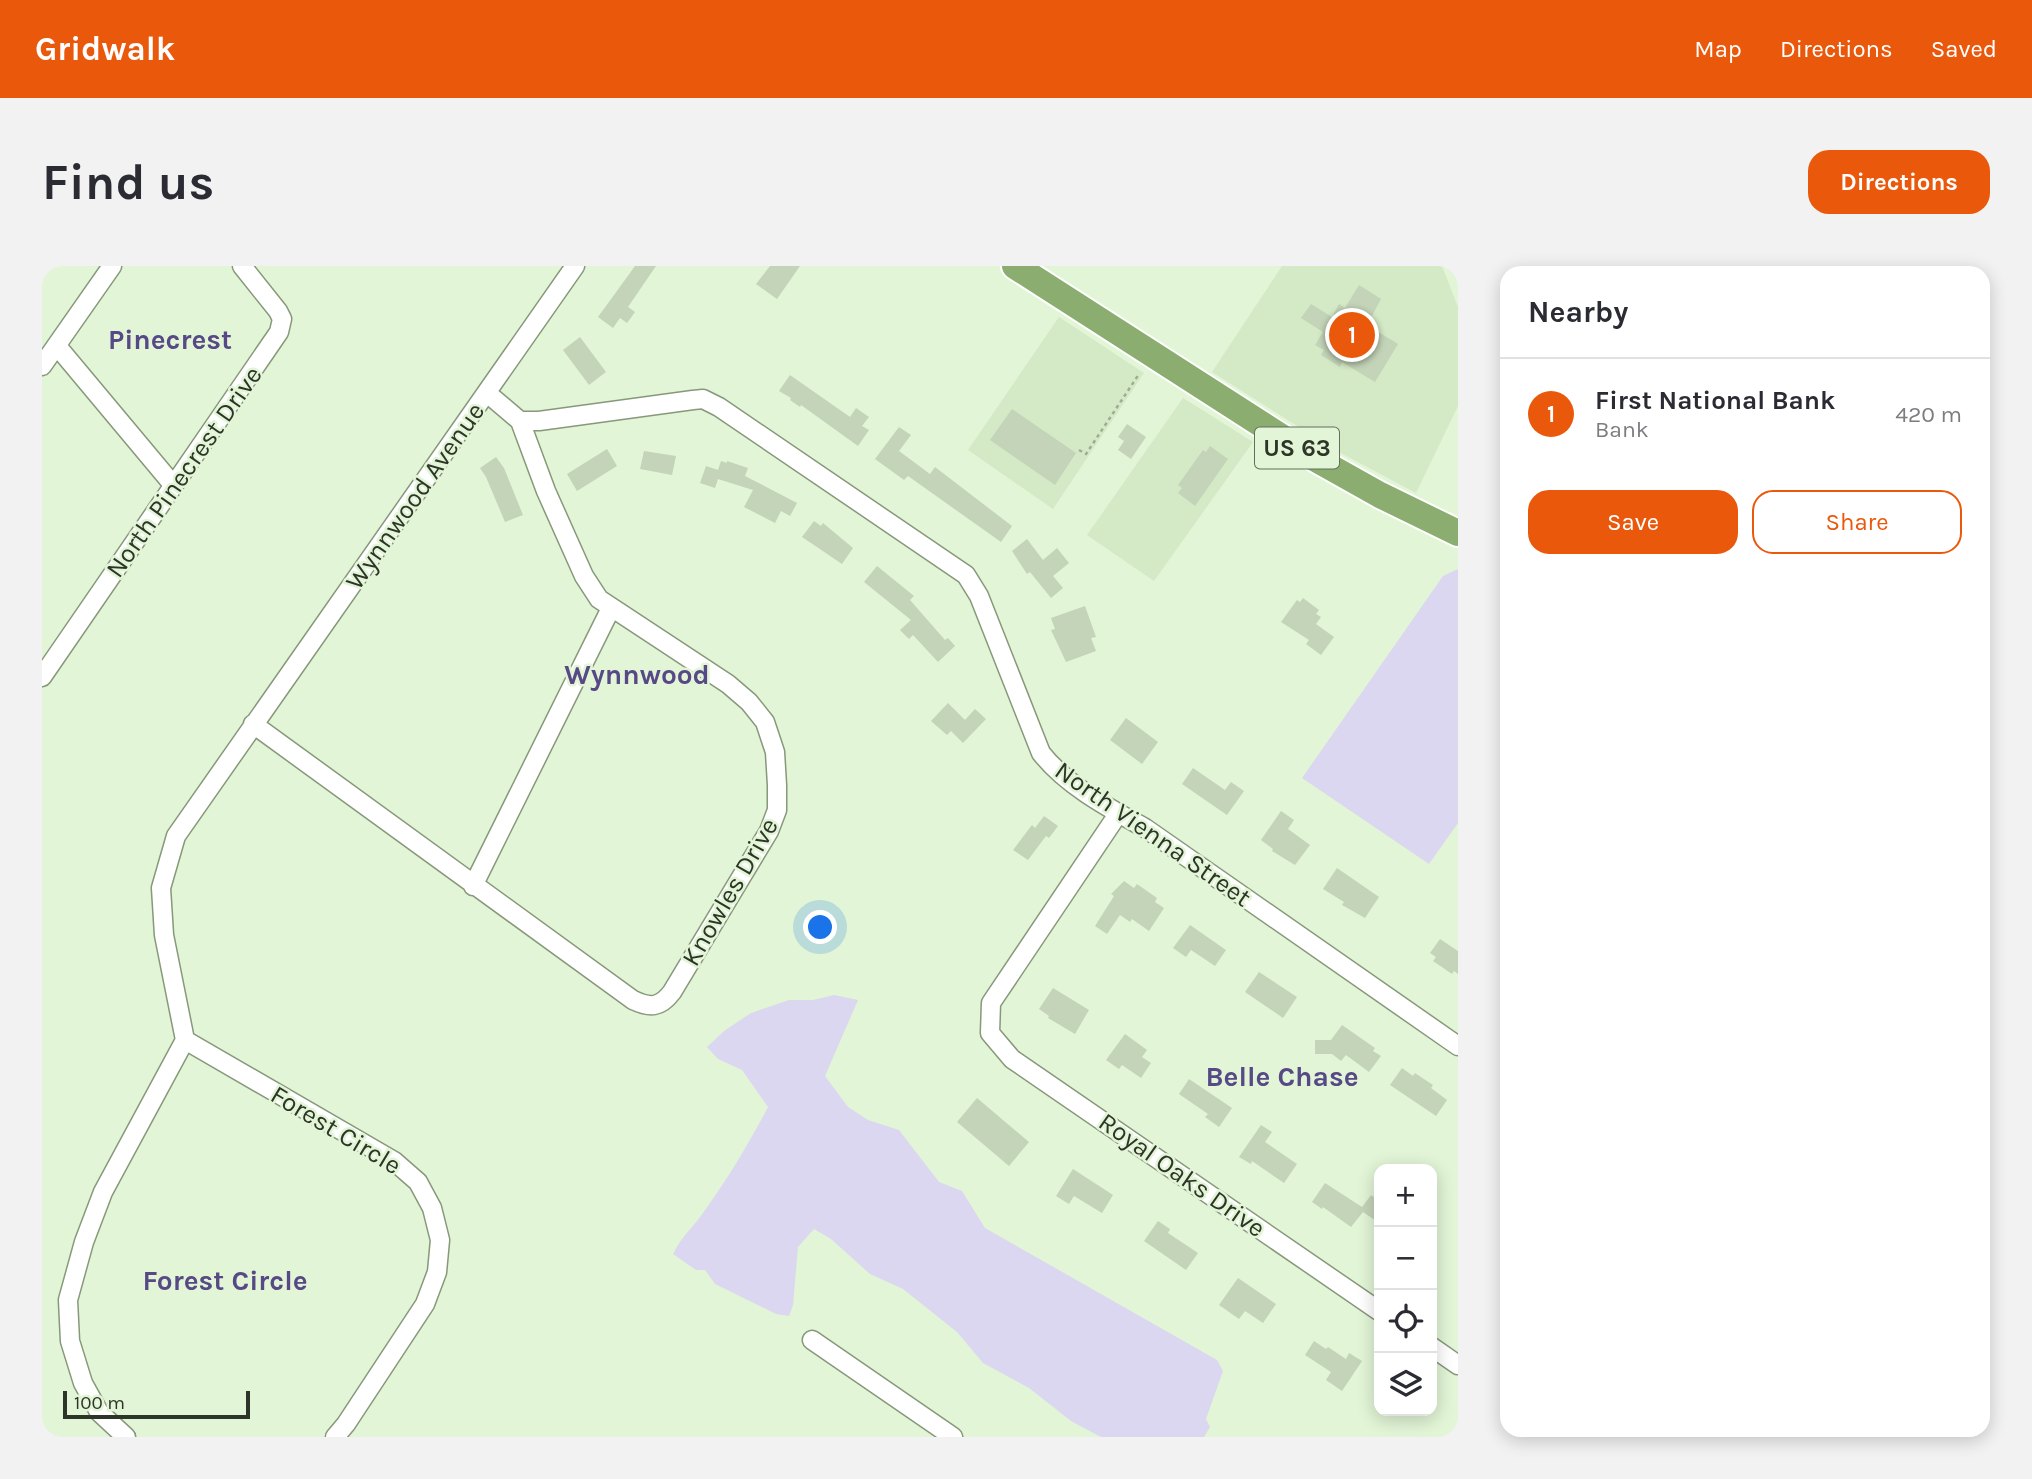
<!DOCTYPE html>
<html lang="en">
<head>
<meta charset="utf-8">
<style>
	:root { --surface:#fff; --page:#f2f2f3; --text:#2b2b33; --muted:#7c7c81; --line:#e1e1e2; --accent:#ea580c }
	body { margin:0; font-family:Karla,sans-serif; background:var(--page); color:var(--text) }
	.controls { position:absolute; right:21px; bottom:21px; display:grid; overflow:hidden; border-radius:14px; box-shadow:0 4px 18px #0003 }
	.controls button { width:63px; height:63px; display:grid; place-items:center; padding:0; border:0; border-bottom:2px solid var(--line); background:var(--surface); color:var(--text); font:35px sans-serif }
	.scale { position:absolute; left:21px; bottom:18px; width:187px; box-sizing:border-box; padding-left:7px; border:4px solid #2d3428; border-top:0; font-size:19px; line-height:24px; white-space:nowrap; color:#2d3428; -webkit-text-stroke:5px #e2f5d6; paint-order:stroke }
	.you { position:absolute; left:779px; top:662px; width:24px; height:24px; margin:-18px; border:5px solid #fff; border-radius:50%; background:#1a73e8; box-shadow:0 0 0 10px #1a73e833 }
	.badge { display:grid; place-items:center; width:46px; height:46px; border-radius:50%; background:var(--accent); color:#fff; font-size:23px; font-weight:700 }
	.pin { position:absolute; translate:-50% -50%; border:4px solid #fff; box-shadow:0 2px 7px #0006 }
	.list { margin:0; padding:0; list-style:none }
	h2 { display:flex; justify-content:space-between; align-items:center; height:91px; margin:0; padding:0 28px; font-size:30px }
	h2 small { font-size:23px; font-weight:400; color:var(--muted) }
	.list li { display:grid; grid-template-columns:46px 1fr auto; gap:21px; align-items:center; box-sizing:border-box; height:112px; padding:0 28px; border-top:2px solid var(--line) }
	.list b { display:block; font-size:26px; white-space:nowrap }
	.list p { margin:0; font-size:23px; white-space:nowrap; color:var(--muted) }
	.list em { font-size:23px; font-style:normal; color:var(--muted) }
	.actions { display:flex; gap:14px; padding:21px 28px }
	.actions a { flex:1; padding:16px 0; border:2px solid var(--accent); border-radius:21px; text-align:center; font-size:24px; color:var(--accent) }
	.actions .main { background:var(--accent); color:#fff }
	.icon { flex:none; width:38px; height:38px; fill:none; stroke:currentColor; stroke-width:2; stroke-linecap:round; stroke-linejoin:round }
	.map { position:relative; flex:none; width:1416px; height:1171px; overflow:hidden; border-radius:21px }
	header { display:flex; align-items:center; gap:42px; box-sizing:border-box; height:98px; padding:0 35px; background:var(--accent); color:#fff }
	header strong { font-size:33px }
	nav { display:flex; gap:38px; margin-inline-start:auto; font-size:24px }
	.intro { display:flex; align-items:center; justify-content:space-between; box-sizing:border-box; height:168px; padding:0 42px }
	h1 { margin:0; font-size:49px }
	.button { padding:18px 32px; border-radius:21px; background:var(--accent); color:#fff; font-size:24px; font-weight:700 }
	main { display:flex; gap:42px; padding:0 42px }
	aside { flex:1; background:var(--surface); border-radius:21px; box-shadow:0 4px 18px #0003 }
	.map>svg:first-child { display:block }
	.built { fill:#d4e9c5 }
	.green { fill:#dbd7f0 }
	.building { fill:#c3d4b8 }
	.lines { fill:none; stroke-linecap:round; stroke-linejoin:round }
	.minor-casing { stroke:#87987b; stroke-width:21 }
	.highway-casing { stroke:#fff; stroke-width:30 }
	.path { stroke:#9fad95; stroke-width:2.5; stroke-dasharray:3.5 3.5; stroke-linecap:butt }
	.minor { stroke:#fff; stroke-width:18 }
	.highway { stroke:#8bae70; stroke-width:26 }
	.labels { text-anchor:middle; dominant-baseline:central; stroke-width:5; stroke-linejoin:round; paint-order:stroke }
	.shield { fill:#e2f5d6; stroke:#636e5c; stroke-width:2 }
	.shield-label { font-size:24px; font-weight:bold; fill:#2d3428 }
	.street-label { font-size:26px; fill:#2d3428; stroke:#e2f5d6 }
	.neighbourhood-label { font-size:28px; font-weight:bold; fill:#574886; stroke:#e2f5d6 }
</style>
</head>
<body>
<header>
<strong>Gridwalk</strong>
<nav><a>Map</a><a>Directions</a><a>Saved</a></nav>
</header>
<div class="intro"><h1>Find us</h1><a class="button">Directions</a></div>
<main>
<div class="map">
<svg width="1416" height="1171" viewBox="0 0 1416 1171">
	<rect width="100%" height="100%" fill="#e2f5d6"/>
	<path class="built" d="M1240,0H1400L1416,41V140L1374,227L1293,184L1170,106Z
		M1017,51L1102,107L1011,243L926,184Z
		M1141,132L1211,176L1112,315L1045,269Z"/>
	<path class="green" d="M1416,303V557L1387,598L1260,512L1401,310Z
		M792,729L816,734L783,810L806,841L826,854L857,864L897,916L920,925L943,962L1175,1094L1181,1105L1164,1153L1168,1161L1162,1171H1059L1029,1155L987,1122L941,1097L915,1066L861,1023L828,1008L789,973L772,963L756,981L751,1039L747,1050L734,1048L673,1018L663,1004H654L631,988C641,968 652,961 663,944C687,911 707,877 726,841L700,804L676,793L665,781L682,765L709,747L747,734H771Z"/>
	<path class="building" d="M593,0H614L586,41L593,46L585,57L578,52L571,62L556,51Z
		M728,0H758L735,33L714,18Z
		M1317,19L1339,33L1325,59L1356,78L1333,116L1300,96L1298,101L1279,89L1282,84L1273,79L1281,66L1259,52L1269,38L1290,51L1297,38L1303,42Z
		M538,71L564,106L547,119L521,84Z
		M748,109L808,151L814,142L827,151L820,160L827,164L816,180L759,139L758,141L748,134L749,132L737,125Z
		M970,143L1034,187L1013,219L948,174Z
		M1085,158L1104,171L1089,193L1076,184L1082,175L1076,171Z
		M857,161L869,169L857,185L888,208L893,201L970,260L959,276L866,210L862,214L833,193Z
		M1168,180L1186,193L1153,240L1136,227L1140,222L1136,219L1161,184L1164,186Z
		M565,183L575,200L535,225L525,208Z
		M602,185L634,190L630,209L598,203Z
		M454,191L462,202L481,249L463,256L444,211L438,202Z
		M679,195L685,197V195L706,202L703,210L755,237L748,250L739,245L733,257L702,241L711,224L676,213L673,222L658,217L664,200L676,204Z
		M772,255L779,260L781,257L811,282L800,298L760,271Z
		M985,273L1001,294L1015,282L1027,297L1011,310L1021,322L1009,332L988,306L985,308L970,285Z
		M835,300L872,330L868,334L903,374L906,372L913,380L896,396L871,369L867,373L858,364L869,354L822,316Z
		M1261,332L1277,344L1274,348L1279,351L1274,358L1292,371L1279,389L1264,378L1267,374L1239,356L1255,334L1258,336Z
		M1043,340L1054,371L1049,372L1054,385L1024,396L1009,364L1013,363L1009,352Z
		M906,437L923,454L933,443L944,453L921,477L909,465L905,469L889,455Z
		M1084,452L1116,476L1100,498L1068,474Z
		M1151,502L1183,524L1189,516L1202,525L1185,549L1140,518Z
		M1239,545L1252,554L1246,563L1268,579L1253,599L1230,585L1231,583L1219,574Z
		M1002,550L1016,560L1007,572L1004,570L986,594L971,584L990,559L993,562Z
		M1295,602L1337,631L1323,652L1300,639L1302,636L1281,623Z
		M1082,615L1092,622L1095,618L1115,632L1113,636L1122,642L1107,665L1090,653L1088,656L1078,649L1065,668L1053,660L1072,630L1069,628Z
		M1148,659L1184,684L1173,700L1149,684L1144,691L1131,682Z
		M1398,673L1416,685V708L1412,705L1410,708L1391,695L1394,691L1388,687Z
		M1217,706L1255,731L1241,752L1203,726Z
		M1011,722L1047,744L1033,768L1006,752L1007,750L997,743Z
		M1300,759L1333,782L1331,785L1339,790L1327,806L1304,789L1299,795L1290,788H1273V774H1289Z
		M1083,768L1105,784L1100,791L1109,797L1099,812L1080,799L1077,803L1064,794Z
		M1360,802L1371,810L1373,807L1391,819L1389,822L1405,834L1394,850L1348,819Z
		M1147,813L1190,842L1177,861L1163,851L1166,848L1137,828Z
		M935,832L987,876L967,900L915,856Z
		M1219,859L1230,866L1223,876L1255,898L1242,917L1210,895L1209,898L1197,891Z
		M1031,903L1071,929L1060,947L1032,930L1027,938L1014,930Z
		M1283,917L1320,941L1329,929L1337,935V957L1321,946L1309,961L1281,941L1280,943L1270,936Z
		M1116,955L1128,963L1126,967L1156,987L1144,1004L1102,975Z
		M1196,1012L1234,1038L1221,1057L1203,1045L1197,1053L1177,1039Z
		M1272,1075L1284,1083L1286,1081L1304,1093L1307,1087L1320,1095L1300,1125L1284,1114L1289,1106L1263,1089Z"/>
	<g class="lines">
		<g class="minor-casing">
			<path id="minor" d="M15,80L132,220
				M0,100L70,0
				M478,155H497L651,134L661,133L677,141L924,309L937,330L999,487C1025,520 1067,542 1103,562L1416,780
				M0,411L237,66L240,53L236,45L200,0
				M211,458L591,734C608,742 618,742 630,726L727,565L735,544V519L733,486L723,456L707,436L686,418L557,333L542,310L504,225L478,155L445,127
				M1076,548L949,737L948,767L970,793L1337,1045
				M431,620L569,342
				M143,774L122,669L119,622L134,570L533,0
				M770,1074L911,1171
				M1390,1081L1416,1099
				M84,1171L57,1146L41,1117L28,1075L26,1034L42,976L61,926L143,774L352,895L376,916L390,942L398,974L395,1006L383,1038L304,1158L293,1171"/>
		</g>
		<g class="highway-casing">
			<path id="highway" d="M973,0L1272,192L1338,229L1416,267"/>
		</g>
		<path class="path" d="M1037,184L1044,188L1097,108"/>
		<use href="#minor" class="minor"/>
		<use href="#highway" class="highway"/>
	</g>
	<g class="labels">
		<rect class="shield" x="1213" y="161.5" width="84" height="41" rx="5"/>
		<g class="shield-label">
			<text x="1255" y="182">US 63</text>
		</g>
		<g class="street-label">
			<text transform="translate(142 206) rotate(-55)">North Pinecrest Drive</text>
			<text transform="translate(373 230) rotate(-55)">Wynnwood Avenue</text>
			<text transform="translate(1111 568) rotate(35)">North Vienna Street</text>
			<text transform="translate(688 626) rotate(-60)">Knowles Drive</text>
			<text transform="translate(294 864) rotate(31)">Forest Circle</text>
			<text transform="translate(1140 909) rotate(35)">Royal Oaks Drive</text>
		</g>
		<g class="neighbourhood-label">
			<text x="128" y="73">Pinecrest</text>
			<text x="595" y="408">Wynnwood</text>
			<text x="1240" y="810">Belle Chase</text>
			<text x="183" y="1014">Forest Circle</text>
		</g>
	</g>
</svg>
<div class="controls">
<button>+</button>
<button>−</button>
<button><svg class="icon" aria-label="locate" viewBox="0 0 24 24"><circle cx="12" cy="12" r="6"/><path d="M12 2v4M12 18v4M2 12h4M18 12h4"/></svg></button>
<button><svg class="icon" aria-label="layers" viewBox="0 0 24 24"><path d="M12 4l9 5-9 5-9-5zM3 14l9 5 9-5"/></svg></button>
</div>
<div class="scale">100 m</div>
<div class="you"></div>
<div class="pin badge" style="left:1310px;top:69px">1</div>
</div>
<aside>
<h2>Nearby<small></small></h2>
<ul class="list">
<li><span class="badge">1</span><div><b>First National Bank</b><p>Bank</p></div><em>420 m</em></li>
</ul>
<div class="actions"><a class="main">Save</a><a>Share</a></div>
</aside>
</main>
</body>
</html>
